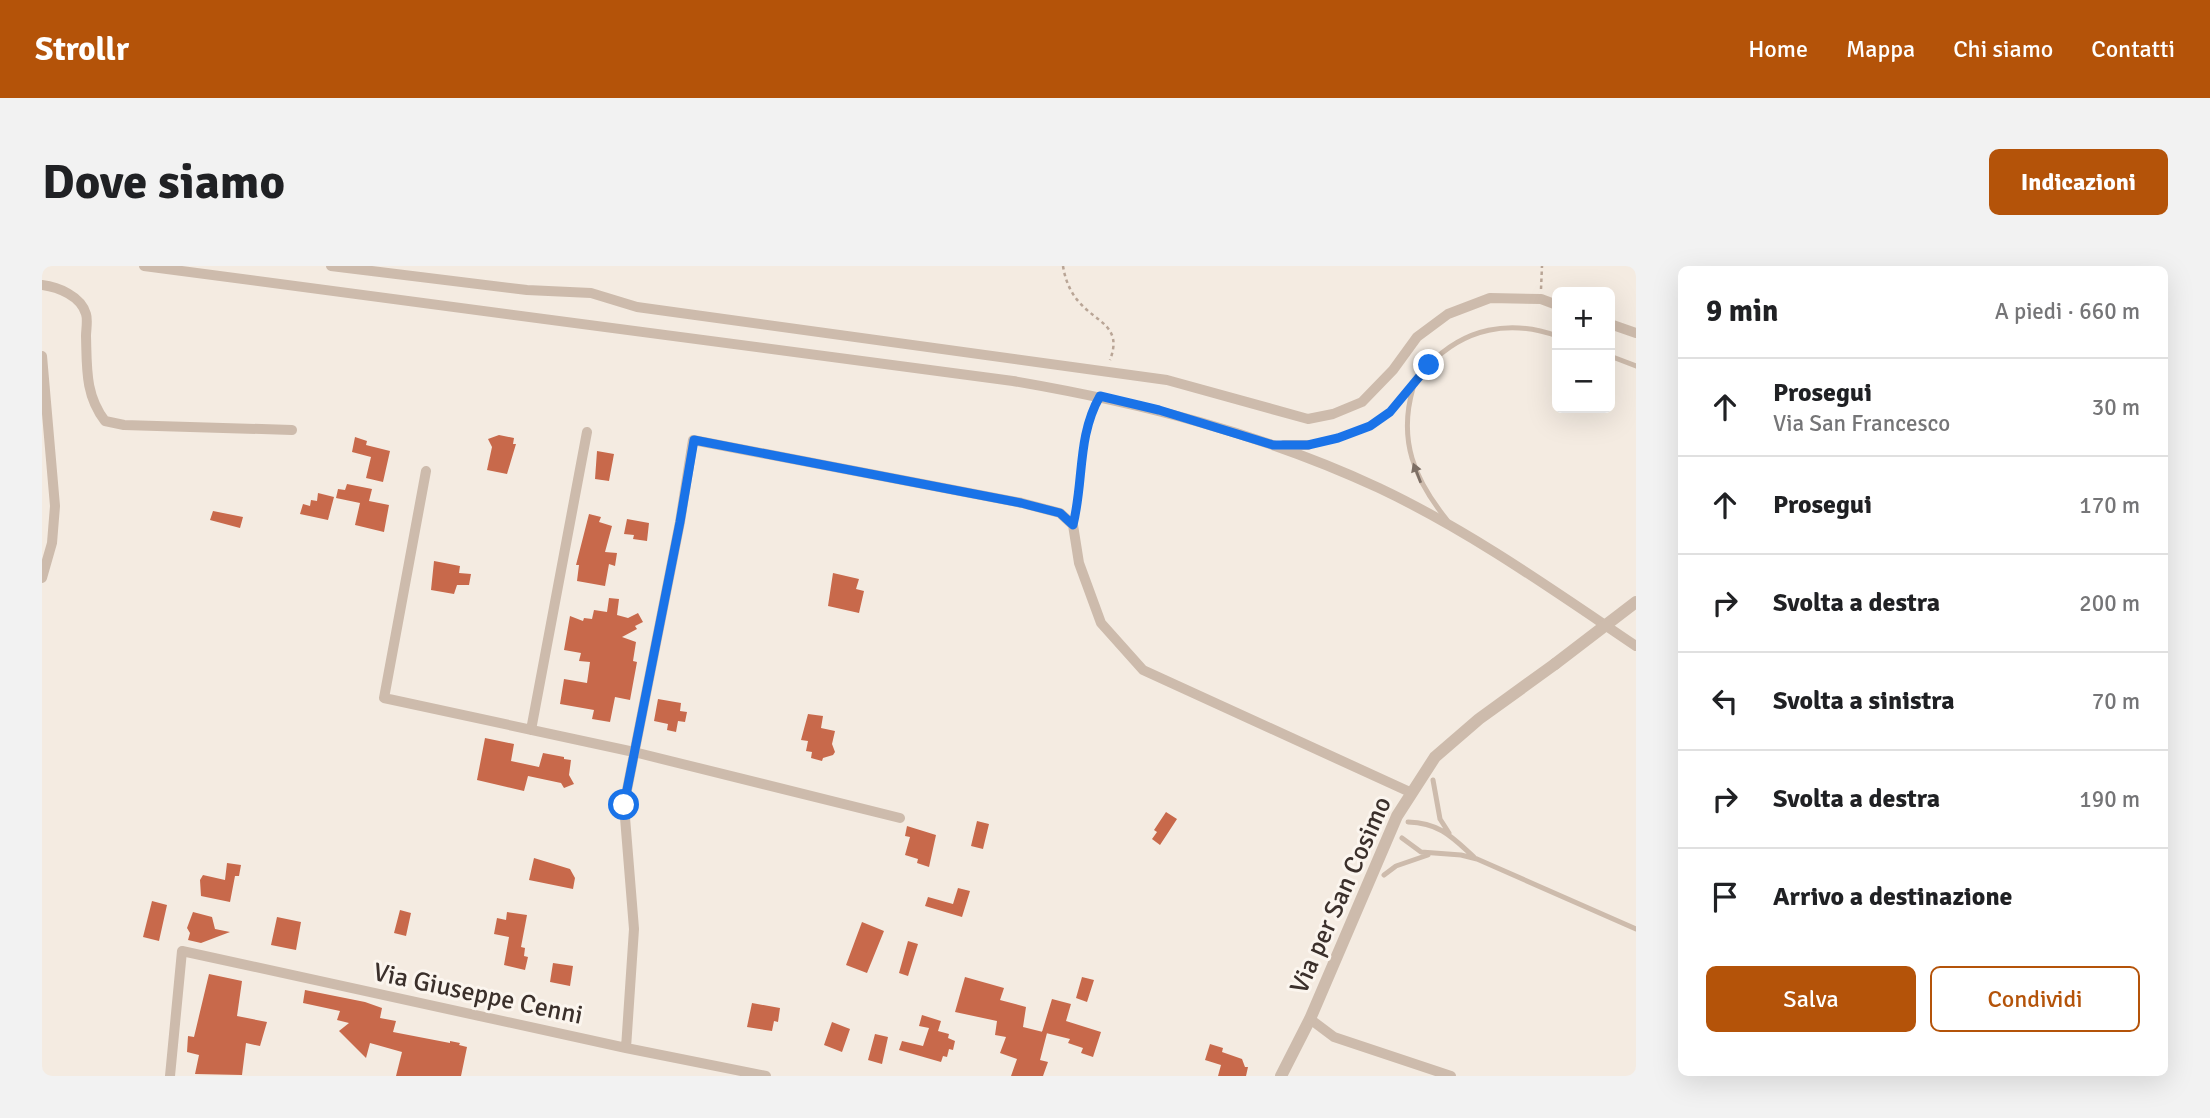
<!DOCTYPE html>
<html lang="it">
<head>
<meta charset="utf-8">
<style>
	:root { --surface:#fff; --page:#f2f2f2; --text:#202124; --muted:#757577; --line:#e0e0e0; --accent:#b45309 }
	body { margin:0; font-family:Signika,sans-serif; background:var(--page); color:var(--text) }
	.controls { position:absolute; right:21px; top:21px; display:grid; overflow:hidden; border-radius:10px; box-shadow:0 7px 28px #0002 }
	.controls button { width:63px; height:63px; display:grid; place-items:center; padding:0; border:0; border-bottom:2px solid var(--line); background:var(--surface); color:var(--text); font:35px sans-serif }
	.stop { position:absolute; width:21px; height:21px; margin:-16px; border:5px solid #1a73e8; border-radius:50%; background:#fff }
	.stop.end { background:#1a73e8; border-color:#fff; box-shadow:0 2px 7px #0008 }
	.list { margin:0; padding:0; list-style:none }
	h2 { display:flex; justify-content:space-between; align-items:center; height:91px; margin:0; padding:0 28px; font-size:30px }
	h2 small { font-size:23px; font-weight:400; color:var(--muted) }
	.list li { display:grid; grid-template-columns:46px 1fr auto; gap:21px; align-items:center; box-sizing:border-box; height:98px; padding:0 28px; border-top:2px solid var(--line) }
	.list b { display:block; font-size:26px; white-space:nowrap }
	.list p { margin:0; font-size:23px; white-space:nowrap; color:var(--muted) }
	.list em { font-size:23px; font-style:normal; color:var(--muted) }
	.actions { display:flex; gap:14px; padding:21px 28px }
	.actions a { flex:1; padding:16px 0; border:2px solid var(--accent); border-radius:10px; text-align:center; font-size:24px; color:var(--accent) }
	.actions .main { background:var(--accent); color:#fff }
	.icon { flex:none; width:38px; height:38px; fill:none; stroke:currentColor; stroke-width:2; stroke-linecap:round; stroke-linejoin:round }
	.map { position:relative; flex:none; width:1594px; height:810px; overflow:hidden; border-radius:10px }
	header { display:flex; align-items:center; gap:42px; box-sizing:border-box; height:98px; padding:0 35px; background:var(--accent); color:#fff }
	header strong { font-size:33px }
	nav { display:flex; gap:38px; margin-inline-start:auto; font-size:24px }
	.intro { display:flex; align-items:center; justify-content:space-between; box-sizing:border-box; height:168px; padding:0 42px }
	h1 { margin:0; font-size:49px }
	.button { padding:18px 32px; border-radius:10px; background:var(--accent); color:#fff; font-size:24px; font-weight:700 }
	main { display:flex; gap:42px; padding:0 42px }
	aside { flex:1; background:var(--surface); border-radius:10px; box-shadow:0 7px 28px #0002 }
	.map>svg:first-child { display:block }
	.building { fill:#c8694b }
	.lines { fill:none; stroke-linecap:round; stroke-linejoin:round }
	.path { stroke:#b9a596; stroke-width:2.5; stroke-dasharray:3.5 3.5; stroke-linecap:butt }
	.service { stroke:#cdbbac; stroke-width:5 }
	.minor { stroke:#cdbbac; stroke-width:10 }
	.tertiary { stroke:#cdbbac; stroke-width:12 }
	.tertiary-bridge { stroke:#cdbbac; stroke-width:12 }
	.oneway { fill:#7d6f65 }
	.route { stroke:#1a73e8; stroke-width:9 }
	.labels { text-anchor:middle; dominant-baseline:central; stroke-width:6; stroke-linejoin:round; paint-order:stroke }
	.street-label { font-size:26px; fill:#3b302b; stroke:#fbf5ee }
</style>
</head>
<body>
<header>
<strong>Strollr</strong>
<nav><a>Home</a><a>Mappa</a><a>Chi siamo</a><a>Contatti</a></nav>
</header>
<div class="intro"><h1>Dove siamo</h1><a class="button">Indicazioni</a></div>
<main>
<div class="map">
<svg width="1594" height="810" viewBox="0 0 1594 810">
	<rect width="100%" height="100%" fill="#f4ebe1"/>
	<path class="building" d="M457,169L472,172L471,178H474L465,208L445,204L450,181L446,173Z
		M313,171L325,175L324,179L348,185L341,216L324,212L329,191L310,186Z
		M555,185L572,188L567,215L553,213Z
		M305,218L330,223L327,235L347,239L342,266L313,259L318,237L294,232L296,223L303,224Z
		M276,227L292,231L286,254L258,248L261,238L268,240L269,234L275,235Z
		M171,245L201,251L198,262L168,254Z
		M547,248L559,251L557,256L570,260L563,286L575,287L573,300L567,298L563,320L535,315L537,299H534Z
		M585,253L607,257L605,275L591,273L592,269L582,268Z
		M392,295L418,300L417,307L429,308L427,319H415L412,328L389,324Z
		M791,307L817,313L814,323L822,325L817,347L786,340Z
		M567,332L577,333L575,349L586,352L596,347L601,356L593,360L595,363L580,371L594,376L591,395L595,396L588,434L573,431L568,456L550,453L552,444L518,438L522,413L545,417L548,396L537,395L539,387L522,384L528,350L541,355L542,352L550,353L552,344L565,346Z
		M616,433L639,437L638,445L645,446L643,456L636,455L634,466L625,464L626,458L612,455Z
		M766,448L781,450L779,462L793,465L790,478L793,486L791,489L781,492L780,495L769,492L770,486L764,485L766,475L759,474Z
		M443,472L472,478L469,495L497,501L501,487L522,491V493L529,494L527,509L532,518L522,522L519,517L486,510L482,525L435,514Z
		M1124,546L1135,553L1118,579L1110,573L1115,566L1112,564Z
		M935,555L947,558L941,583L929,580Z
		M865,560L894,569L887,601L875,597L876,593L863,589L868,571L863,570Z
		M492,592L528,603L533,612L531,623L487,614Z
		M185,597L199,599L197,610H193L188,636L159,630L158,614L161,609L183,614Z
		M916,622L928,625L920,651L883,640L886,631L911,638Z
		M110,635L125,639L117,675L101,671Z
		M358,644L369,647L364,670L352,667Z
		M151,646L170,651L173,663L188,666L159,677L146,674L148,667L145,662Z
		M465,646L485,649L479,681L483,682L482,690L486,691L483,704L462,699L467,671L452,668L455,652L464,654Z
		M235,651L259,656L254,684L229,679Z
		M820,656L842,665L825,707L804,699Z
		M866,675L876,678L866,710L857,707Z
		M511,697L531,700L528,720L508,716Z
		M167,708L200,715L195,750L225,756L218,780L204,777L200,809L153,808L157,789L145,786L146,770L152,771Z
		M923,711L962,722L958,734L984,741L981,761L1005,767L998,794L1006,796L1001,810H969L975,793L958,787L964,771L953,769L955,755L913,746Z
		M1040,711L1052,714L1045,736L1034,732Z
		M263,724L323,736L340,742L338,752L354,755L351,766L408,777V775L418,777L417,779L425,781L419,810H354L360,786L328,777L324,792L297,765L307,757L295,754L298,745L261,737Z
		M1010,733L1029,738L1024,755L1059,766L1051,791L1039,787L1041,782L1026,777L1028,773L1000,766Z
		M710,737L738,742L736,756L732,755L730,765L705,761Z
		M880,749L899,755L896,765L907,768L906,772L913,775L911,784L907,783L905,791L901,790L899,796L857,784L860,775L881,780L887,762L877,760Z
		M790,756L808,763L800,786L782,779Z
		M833,768L846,771L840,798L826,794Z
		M1168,778L1181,782L1180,786L1200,793L1203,801H1206L1204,810H1176L1179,799L1163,794Z"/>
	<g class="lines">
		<path class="path" d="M1021,0C1023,13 1028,26 1037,36C1055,57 1081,60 1068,94
			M1499,23L1500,0
			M1034,249C1043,213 1036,176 1051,142"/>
		<path class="service" d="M1568,90L1594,100
			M1371,122C1356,174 1372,213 1405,254
			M1266,179C1294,172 1322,166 1345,147C1362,134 1373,114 1387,99C1422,62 1468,53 1515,70
			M1391,514L1398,553L1407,567
			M1366,556C1398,557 1410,571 1432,591
			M1360,572L1379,586L1419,589L1435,593L1594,663
			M1342,609L1354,600L1386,589"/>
		<path class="minor" d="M102,0L971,115C1099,137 1219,167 1337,222C1428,265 1511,324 1594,380
			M289,0L485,24L549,27L595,41L1125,114L1266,153L1291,148L1320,136L1351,104L1375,71L1406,48L1448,32L1499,33L1515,39
			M0,19C16,21 39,30 44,48C46,54 44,64 44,70C45,102 43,129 63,155L82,159L250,164
			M1568,58L1594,67
			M0,90L13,240L10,277L0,312
			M1242,179H1266
			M384,205L342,432L592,486L858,552
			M489,464L545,166
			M1268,753L1292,771L1409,810
			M584,782L592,663L582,539L638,256L651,174L980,237L1018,247L1031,259L1037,297L1059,357L1101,404L1370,527
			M128,810L140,685L584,782L724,810"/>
		<path class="tertiary" d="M1239,810L1268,753L1355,550L1393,491L1437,453L1513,398"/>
		<path class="tertiary-bridge" d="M1513,398L1594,336"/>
	</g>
	<defs><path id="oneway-solid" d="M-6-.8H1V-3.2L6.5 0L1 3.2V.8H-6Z" transform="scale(1.75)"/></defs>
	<use class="oneway" href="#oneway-solid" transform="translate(1375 207) rotate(-111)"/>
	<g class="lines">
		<path class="route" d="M582,539L638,256L652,174L979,237L1018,247L1031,259C1042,215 1035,170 1058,130L1117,144L1231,179H1266L1296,172L1328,160L1348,146L1387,99"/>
	</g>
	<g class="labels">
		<g class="street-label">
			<text transform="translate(1299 629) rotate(-66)">Via per San Cosimo</text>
			<text transform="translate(436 728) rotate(12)">Via Giuseppe Cenni</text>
		</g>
	</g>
</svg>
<div class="controls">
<button>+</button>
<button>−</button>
</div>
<div class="stop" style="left:582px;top:539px"></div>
<div class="stop end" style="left:1387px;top:99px"></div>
</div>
<aside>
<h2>9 min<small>A piedi · 660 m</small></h2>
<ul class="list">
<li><svg class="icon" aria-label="ahead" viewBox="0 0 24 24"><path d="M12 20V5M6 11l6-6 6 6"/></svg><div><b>Prosegui</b><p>Via San Francesco</p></div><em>30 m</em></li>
<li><svg class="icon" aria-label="ahead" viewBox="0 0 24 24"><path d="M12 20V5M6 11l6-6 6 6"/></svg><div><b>Prosegui</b></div><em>170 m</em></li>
<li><svg class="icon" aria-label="right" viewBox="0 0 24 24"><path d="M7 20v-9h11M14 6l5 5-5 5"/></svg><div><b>Svolta a destra</b></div><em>200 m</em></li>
<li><svg class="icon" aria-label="left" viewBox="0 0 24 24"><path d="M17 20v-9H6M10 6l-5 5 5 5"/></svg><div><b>Svolta a sinistra</b></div><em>70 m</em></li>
<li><svg class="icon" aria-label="right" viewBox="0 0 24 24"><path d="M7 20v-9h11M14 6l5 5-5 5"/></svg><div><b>Svolta a destra</b></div><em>190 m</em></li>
<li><svg class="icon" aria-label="arrive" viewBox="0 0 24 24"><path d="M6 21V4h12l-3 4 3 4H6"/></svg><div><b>Arrivo a destinazione</b></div></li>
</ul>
<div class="actions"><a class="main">Salva</a><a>Condividi</a></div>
</aside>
</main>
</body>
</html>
